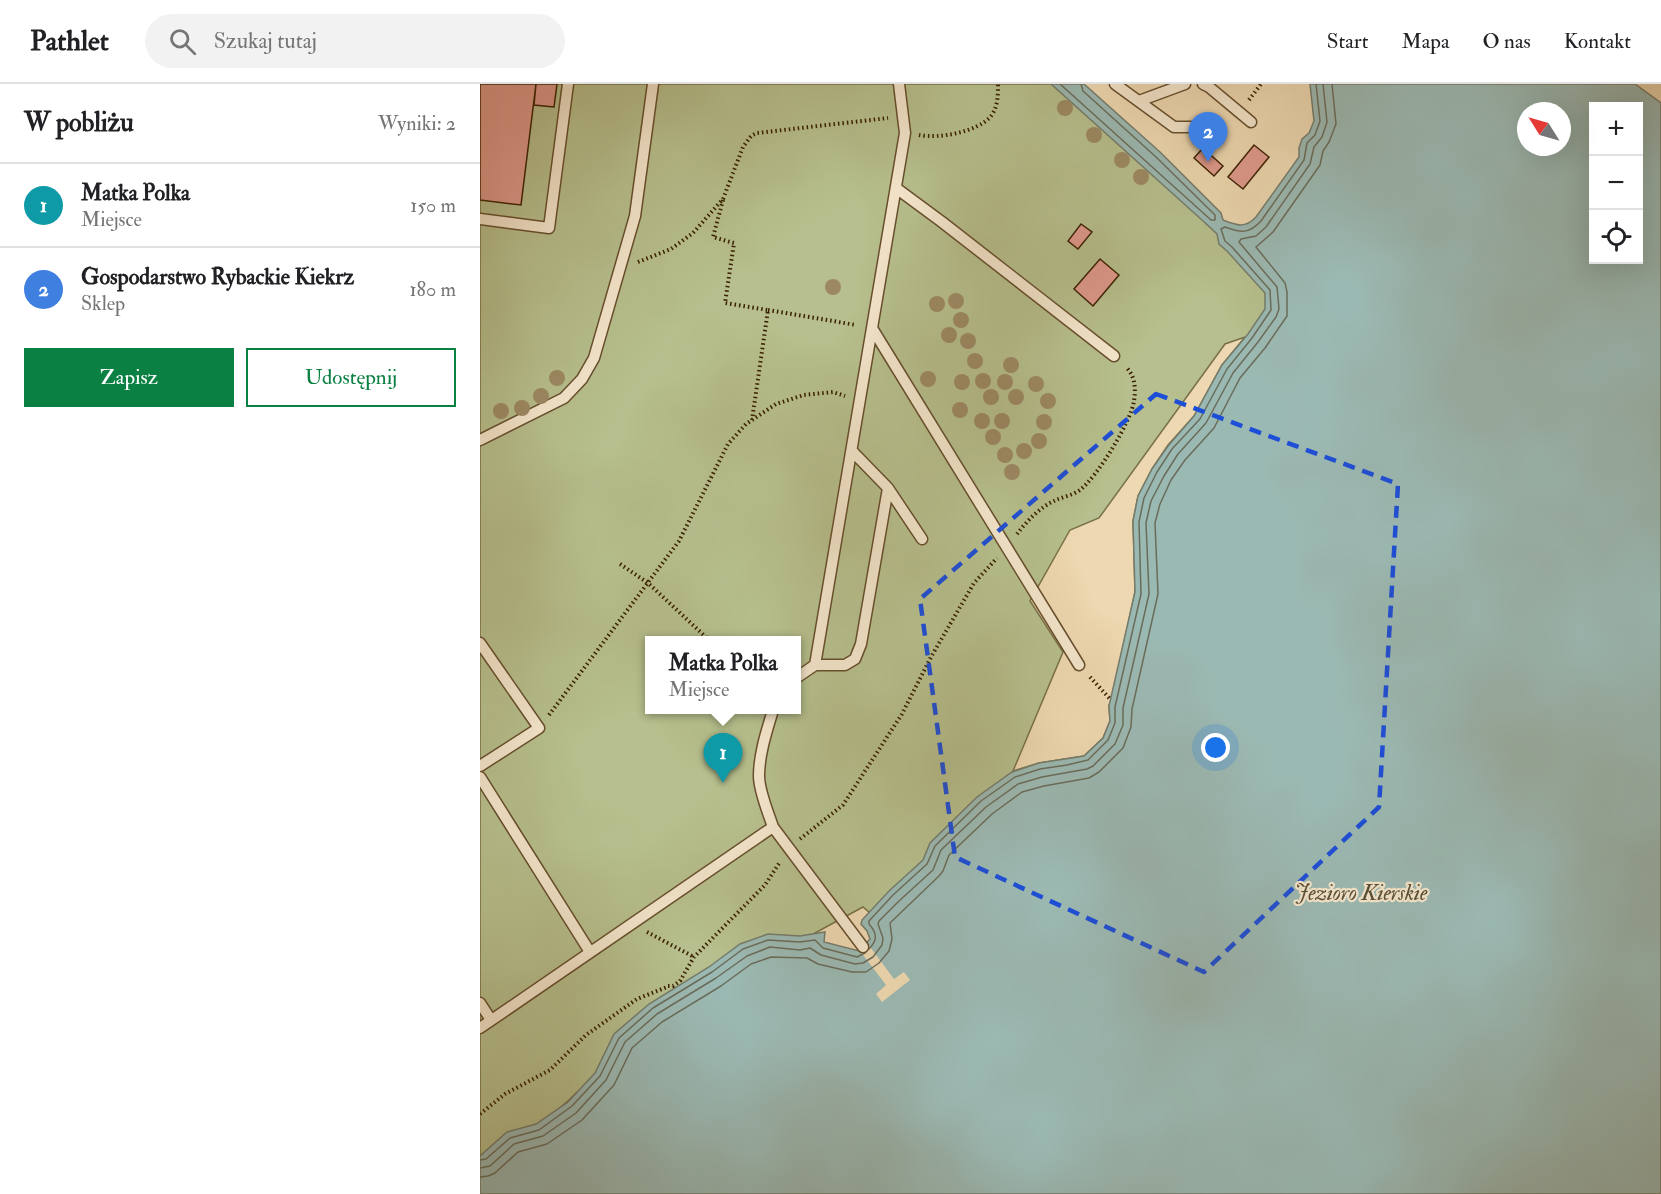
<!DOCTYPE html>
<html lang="pl">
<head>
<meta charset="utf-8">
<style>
	:root { --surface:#fff; --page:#f2f2f2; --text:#202124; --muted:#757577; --line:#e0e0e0; --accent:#0b8043 }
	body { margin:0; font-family:"IM FELL Double Pica",serif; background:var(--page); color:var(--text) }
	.controls { position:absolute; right:18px; top:18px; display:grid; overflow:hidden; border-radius:0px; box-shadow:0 6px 24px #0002 }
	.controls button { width:54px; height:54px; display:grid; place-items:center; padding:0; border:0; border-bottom:2px solid var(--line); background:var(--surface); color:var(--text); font:30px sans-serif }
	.compass { position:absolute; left:1037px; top:18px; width:54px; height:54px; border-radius:50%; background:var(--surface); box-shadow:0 6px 24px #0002; rotate:307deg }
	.you { position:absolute; left:736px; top:664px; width:21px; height:21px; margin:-15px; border:4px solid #fff; border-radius:50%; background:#1a73e8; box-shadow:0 0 0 9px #1a73e833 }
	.badge { display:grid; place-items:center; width:39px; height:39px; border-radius:50%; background:var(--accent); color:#fff; font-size:20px; font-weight:700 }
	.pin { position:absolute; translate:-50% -50px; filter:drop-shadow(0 2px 3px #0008) }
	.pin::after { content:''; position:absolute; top:32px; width:21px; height:18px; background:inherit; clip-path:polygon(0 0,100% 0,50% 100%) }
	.popup { position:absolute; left:165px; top:552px; width:156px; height:78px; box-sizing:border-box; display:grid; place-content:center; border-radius:0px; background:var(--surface); filter:drop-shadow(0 2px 4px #0005); font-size:20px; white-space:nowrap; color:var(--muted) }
	.popup b { font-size:22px; color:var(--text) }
	.popup::after { content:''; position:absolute; left:50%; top:100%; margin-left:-12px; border:12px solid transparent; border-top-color:var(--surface) }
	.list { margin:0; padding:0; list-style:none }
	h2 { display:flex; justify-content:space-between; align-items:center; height:78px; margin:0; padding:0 24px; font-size:26px }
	h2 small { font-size:20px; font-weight:400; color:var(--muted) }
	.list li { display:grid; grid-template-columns:39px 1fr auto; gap:18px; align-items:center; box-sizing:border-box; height:84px; padding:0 24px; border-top:2px solid var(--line) }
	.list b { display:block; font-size:22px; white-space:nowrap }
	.list p { margin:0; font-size:20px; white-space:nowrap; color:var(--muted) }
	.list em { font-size:20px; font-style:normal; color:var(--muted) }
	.actions { display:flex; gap:12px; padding:18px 24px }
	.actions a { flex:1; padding:14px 0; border:2px solid var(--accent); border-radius:0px; text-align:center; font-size:21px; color:var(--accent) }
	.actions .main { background:var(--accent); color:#fff }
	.icon { flex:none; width:33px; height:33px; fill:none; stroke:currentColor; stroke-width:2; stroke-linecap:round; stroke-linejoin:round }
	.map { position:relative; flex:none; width:1181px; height:1110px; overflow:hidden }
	header { display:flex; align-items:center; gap:36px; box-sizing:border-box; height:84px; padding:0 30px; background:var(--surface); border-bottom:2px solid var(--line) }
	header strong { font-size:28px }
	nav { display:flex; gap:33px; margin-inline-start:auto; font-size:21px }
	.search { width:420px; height:54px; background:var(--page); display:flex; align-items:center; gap:15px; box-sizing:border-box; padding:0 21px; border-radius:33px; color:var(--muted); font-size:22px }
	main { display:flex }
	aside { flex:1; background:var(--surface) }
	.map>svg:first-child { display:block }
	.green { fill:#b6bf8d; stroke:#787047; stroke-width:1.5; fill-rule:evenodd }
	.water { fill:#9bb9b3; stroke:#747c6c; stroke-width:1.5; fill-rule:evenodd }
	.pier { fill:#eed8b1 }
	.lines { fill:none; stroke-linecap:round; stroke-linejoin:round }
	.shore { stroke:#6a6c5a; stroke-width:1.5 }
	.building { fill:#e09a8d; stroke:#3a2001; stroke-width:1.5 }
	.service-casing { stroke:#674e2d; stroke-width:13 }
	.path { stroke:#3a2001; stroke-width:4; stroke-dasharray:1.5 3; stroke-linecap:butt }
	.service { stroke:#f4e6cc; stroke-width:10 }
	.tree { fill:#9c8963 }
	.marked { fill:none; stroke:#1d4ed8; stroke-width:4.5; stroke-dasharray:12 8; stroke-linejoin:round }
	.labels { text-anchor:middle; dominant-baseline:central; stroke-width:4.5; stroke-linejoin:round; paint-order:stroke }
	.water-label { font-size:22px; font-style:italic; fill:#574e36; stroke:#f4e6cc }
</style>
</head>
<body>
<header>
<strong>Pathlet</strong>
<div class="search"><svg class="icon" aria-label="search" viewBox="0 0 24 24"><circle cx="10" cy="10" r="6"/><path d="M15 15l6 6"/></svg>Szukaj tutaj</div>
<nav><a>Start</a><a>Mapa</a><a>O nas</a><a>Kontakt</a></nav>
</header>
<main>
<aside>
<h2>W pobliżu<small>Wyniki: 2</small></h2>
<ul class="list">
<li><span class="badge" style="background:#0f9aa8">1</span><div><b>Matka Polka</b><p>Miejsce</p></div><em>150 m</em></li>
<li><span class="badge" style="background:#3f7fe0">2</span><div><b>Gospodarstwo Rybackie Kiekrz</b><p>Sklep</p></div><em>180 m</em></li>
</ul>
<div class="actions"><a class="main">Zapisz</a><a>Udostępnij</a></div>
</aside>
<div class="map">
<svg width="1181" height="1110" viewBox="0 0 1181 1110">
	<rect width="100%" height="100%" fill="#eed8b1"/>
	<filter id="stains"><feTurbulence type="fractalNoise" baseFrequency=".00333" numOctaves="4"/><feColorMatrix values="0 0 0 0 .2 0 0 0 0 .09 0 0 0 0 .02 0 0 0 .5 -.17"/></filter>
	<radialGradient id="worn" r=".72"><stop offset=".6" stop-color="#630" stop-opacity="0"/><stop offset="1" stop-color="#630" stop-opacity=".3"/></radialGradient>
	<path class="green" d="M0,0H574L750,158L808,184L633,608L655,508L653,437L658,412L672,385L688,361L714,332L742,281L765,253L745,260L619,434L590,446L550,517L583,568L533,687L559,679L604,672L623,654L630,637L629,622L673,667L402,834L389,828L383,823L272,883L96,1009C70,1037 32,1054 0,1072ZM170,556H316V626H170Z"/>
	<path class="water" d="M571,0H604L680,68L741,129L743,136C756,141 765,145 776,133L819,73V64L822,55L829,49L834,37L830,0H1155L1181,19V1110H0V1072L27,1048L56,1040L88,1018L115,989L134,950L169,920L229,883L260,860L288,850L320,852L345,848L344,858L379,867L390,855L387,847L381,840L382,836L409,807L443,776L450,759L497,713L532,688L559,679L604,672L623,654L630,637L629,622L655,508L653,437L658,412L672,385L688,362L714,332L742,281L768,250L785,225V209L747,167L739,160L737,150L722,136ZM1114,22H1158V176H1114ZM1046,27H1082V63H1046Z"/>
	<path class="pier" d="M385,856L414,895L424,888L430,896L402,918L396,910L406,901L377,863Z"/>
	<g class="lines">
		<path class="shore" d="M580,0L731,136H735V131L676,73L603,7L601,0
			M389,865C398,856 397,849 389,840V837L413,811L447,780L455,762L501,717L535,693L560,685L587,681L608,676L628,656L635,639V623L661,510L659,438L664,414L677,388L692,365L720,335L747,285L772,254L791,226L790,206L752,163L745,157L741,145L745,143C761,149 769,150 781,137L824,76L827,59L835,51L840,37L836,0
			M0,1076L6,1075L30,1054L59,1046L92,1022L120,992L139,954L173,924L232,888L263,865L288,856L320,858L335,856L343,864L377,873L385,869
			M0,1084L10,1082L34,1060L63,1052L96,1029L126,996L145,958L177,930L236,894L267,872L290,863L320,866L330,864L341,871L375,880L383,879L393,873L402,861L403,854L398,840L399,837L419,817L453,786L461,766L506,723L538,700L562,693L607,685L613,682L635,660L643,641V624L669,510L666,439L671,417L684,392L698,370L726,339L753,289L778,258L796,233L799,225L797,203L759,158L761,155L776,152L786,143L830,80L834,63L842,53L847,38L843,0
			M0,1093L8,1092L15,1089L38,1068L67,1060L102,1036L134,1001L152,964L182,938L241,902L271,880L291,873L327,874L338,880L372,888H386L399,879L409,867L412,855L410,839L459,792L463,787L469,771L512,730L542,708L564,702L609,694L619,688L643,664L651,643L652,625L678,510L675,439L680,420L691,396L705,376L734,344L760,294L785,264L807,232V208L805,199L776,163L793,148L840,81L843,67L849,58L856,40L852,0"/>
	</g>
	<path class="building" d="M0,0H56L41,121L0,116Z
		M56,0H77L74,23L54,21Z
		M774,61L789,73L763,105L748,93Z
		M723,64L743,82L734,92L714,74Z
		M601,140L612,148L598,165L588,157Z
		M620,175L639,191L613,222L594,205Z"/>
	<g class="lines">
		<g class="service-casing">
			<path id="service" d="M635,0L694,43H711
				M723,0L729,3L771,38
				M659,17L705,0
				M416,104L462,138L634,272
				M0,135L69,144L88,0
				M392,244L599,581
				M0,356L84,314L102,295L114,274L155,132L173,0
				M408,404L442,455
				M0,559L59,644L0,682
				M335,581H365L375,575L381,560L408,404L372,367
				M316,594L335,581L425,49L419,0
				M293,626C287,646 279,670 279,692C279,707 288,728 293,743L383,863
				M0,693L110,868
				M0,919L11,936
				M0,944L293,743"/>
		</g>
		<path class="path" d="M769,16L781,0
			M439,51C459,55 498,48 511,32C518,23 518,11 518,0
			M243,116L233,153L254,159L245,219L288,226L272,336
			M158,178L191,165L213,149L243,115L263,63L271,52L277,49L408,34
			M288,226L376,241
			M537,450C546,438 560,423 574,417C582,413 593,411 600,406C617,393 651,338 654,317C656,304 655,292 646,283
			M140,480L168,499L229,556
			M610,593L631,616
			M69,631L199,457L248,360L266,340L296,320L324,311L353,308L365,312
			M320,755L363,721L422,630L451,573L494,499L517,474
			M167,848L214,873
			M188,902H193L200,897L214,873L285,801L300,778
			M0,1030L25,1010L70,986L106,951L157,915L187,903"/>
		<use href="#service" class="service"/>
	</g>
	<g class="tree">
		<circle cx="585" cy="24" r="8"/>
		<circle cx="614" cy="51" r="8"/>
		<circle cx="642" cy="76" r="8"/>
		<circle cx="661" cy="93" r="8"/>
		<circle cx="353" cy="203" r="8"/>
		<circle cx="476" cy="217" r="8"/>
		<circle cx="457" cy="220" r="8"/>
		<circle cx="481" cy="236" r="8"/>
		<circle cx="469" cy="251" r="8"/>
		<circle cx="488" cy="257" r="8"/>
		<circle cx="495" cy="277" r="8"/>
		<circle cx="531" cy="281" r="8"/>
		<circle cx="77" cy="294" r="8"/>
		<circle cx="448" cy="295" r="8"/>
		<circle cx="503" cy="297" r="8"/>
		<circle cx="482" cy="298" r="8"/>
		<circle cx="525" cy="298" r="8"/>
		<circle cx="556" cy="300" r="8"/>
		<circle cx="61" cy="312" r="8"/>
		<circle cx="511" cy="313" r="8"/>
		<circle cx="536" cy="313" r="8"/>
		<circle cx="568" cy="317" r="8"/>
		<circle cx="42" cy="324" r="8"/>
		<circle cx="480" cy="326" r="8"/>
		<circle cx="21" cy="327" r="8"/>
		<circle cx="502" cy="337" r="8"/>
		<circle cx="522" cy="337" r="8"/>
		<circle cx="564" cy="338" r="8"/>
		<circle cx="513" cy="353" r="8"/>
		<circle cx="559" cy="357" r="8"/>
		<circle cx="544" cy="367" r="8"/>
		<circle cx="525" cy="371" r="8"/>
		<circle cx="532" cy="388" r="8"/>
	</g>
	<path class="marked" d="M676,310L918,400L899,723L724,888L475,773L440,515Z"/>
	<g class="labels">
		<g class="water-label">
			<text x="881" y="809">Jezioro Kierskie</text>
		</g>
	</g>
	<rect width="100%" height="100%" filter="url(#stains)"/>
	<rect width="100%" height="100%" fill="url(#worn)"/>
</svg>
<div class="controls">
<button>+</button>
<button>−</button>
<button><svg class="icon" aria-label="locate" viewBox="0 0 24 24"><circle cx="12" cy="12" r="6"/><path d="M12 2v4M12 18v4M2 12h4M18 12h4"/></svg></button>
</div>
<svg class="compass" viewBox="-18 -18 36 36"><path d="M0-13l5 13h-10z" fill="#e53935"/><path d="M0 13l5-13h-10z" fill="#757577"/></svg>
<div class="you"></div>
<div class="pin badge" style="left:243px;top:699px;background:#0f9aa8">1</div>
<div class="popup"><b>Matka Polka</b>Miejsce</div>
<div class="pin badge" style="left:728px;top:78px;background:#3f7fe0">2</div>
</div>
</main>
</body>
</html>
